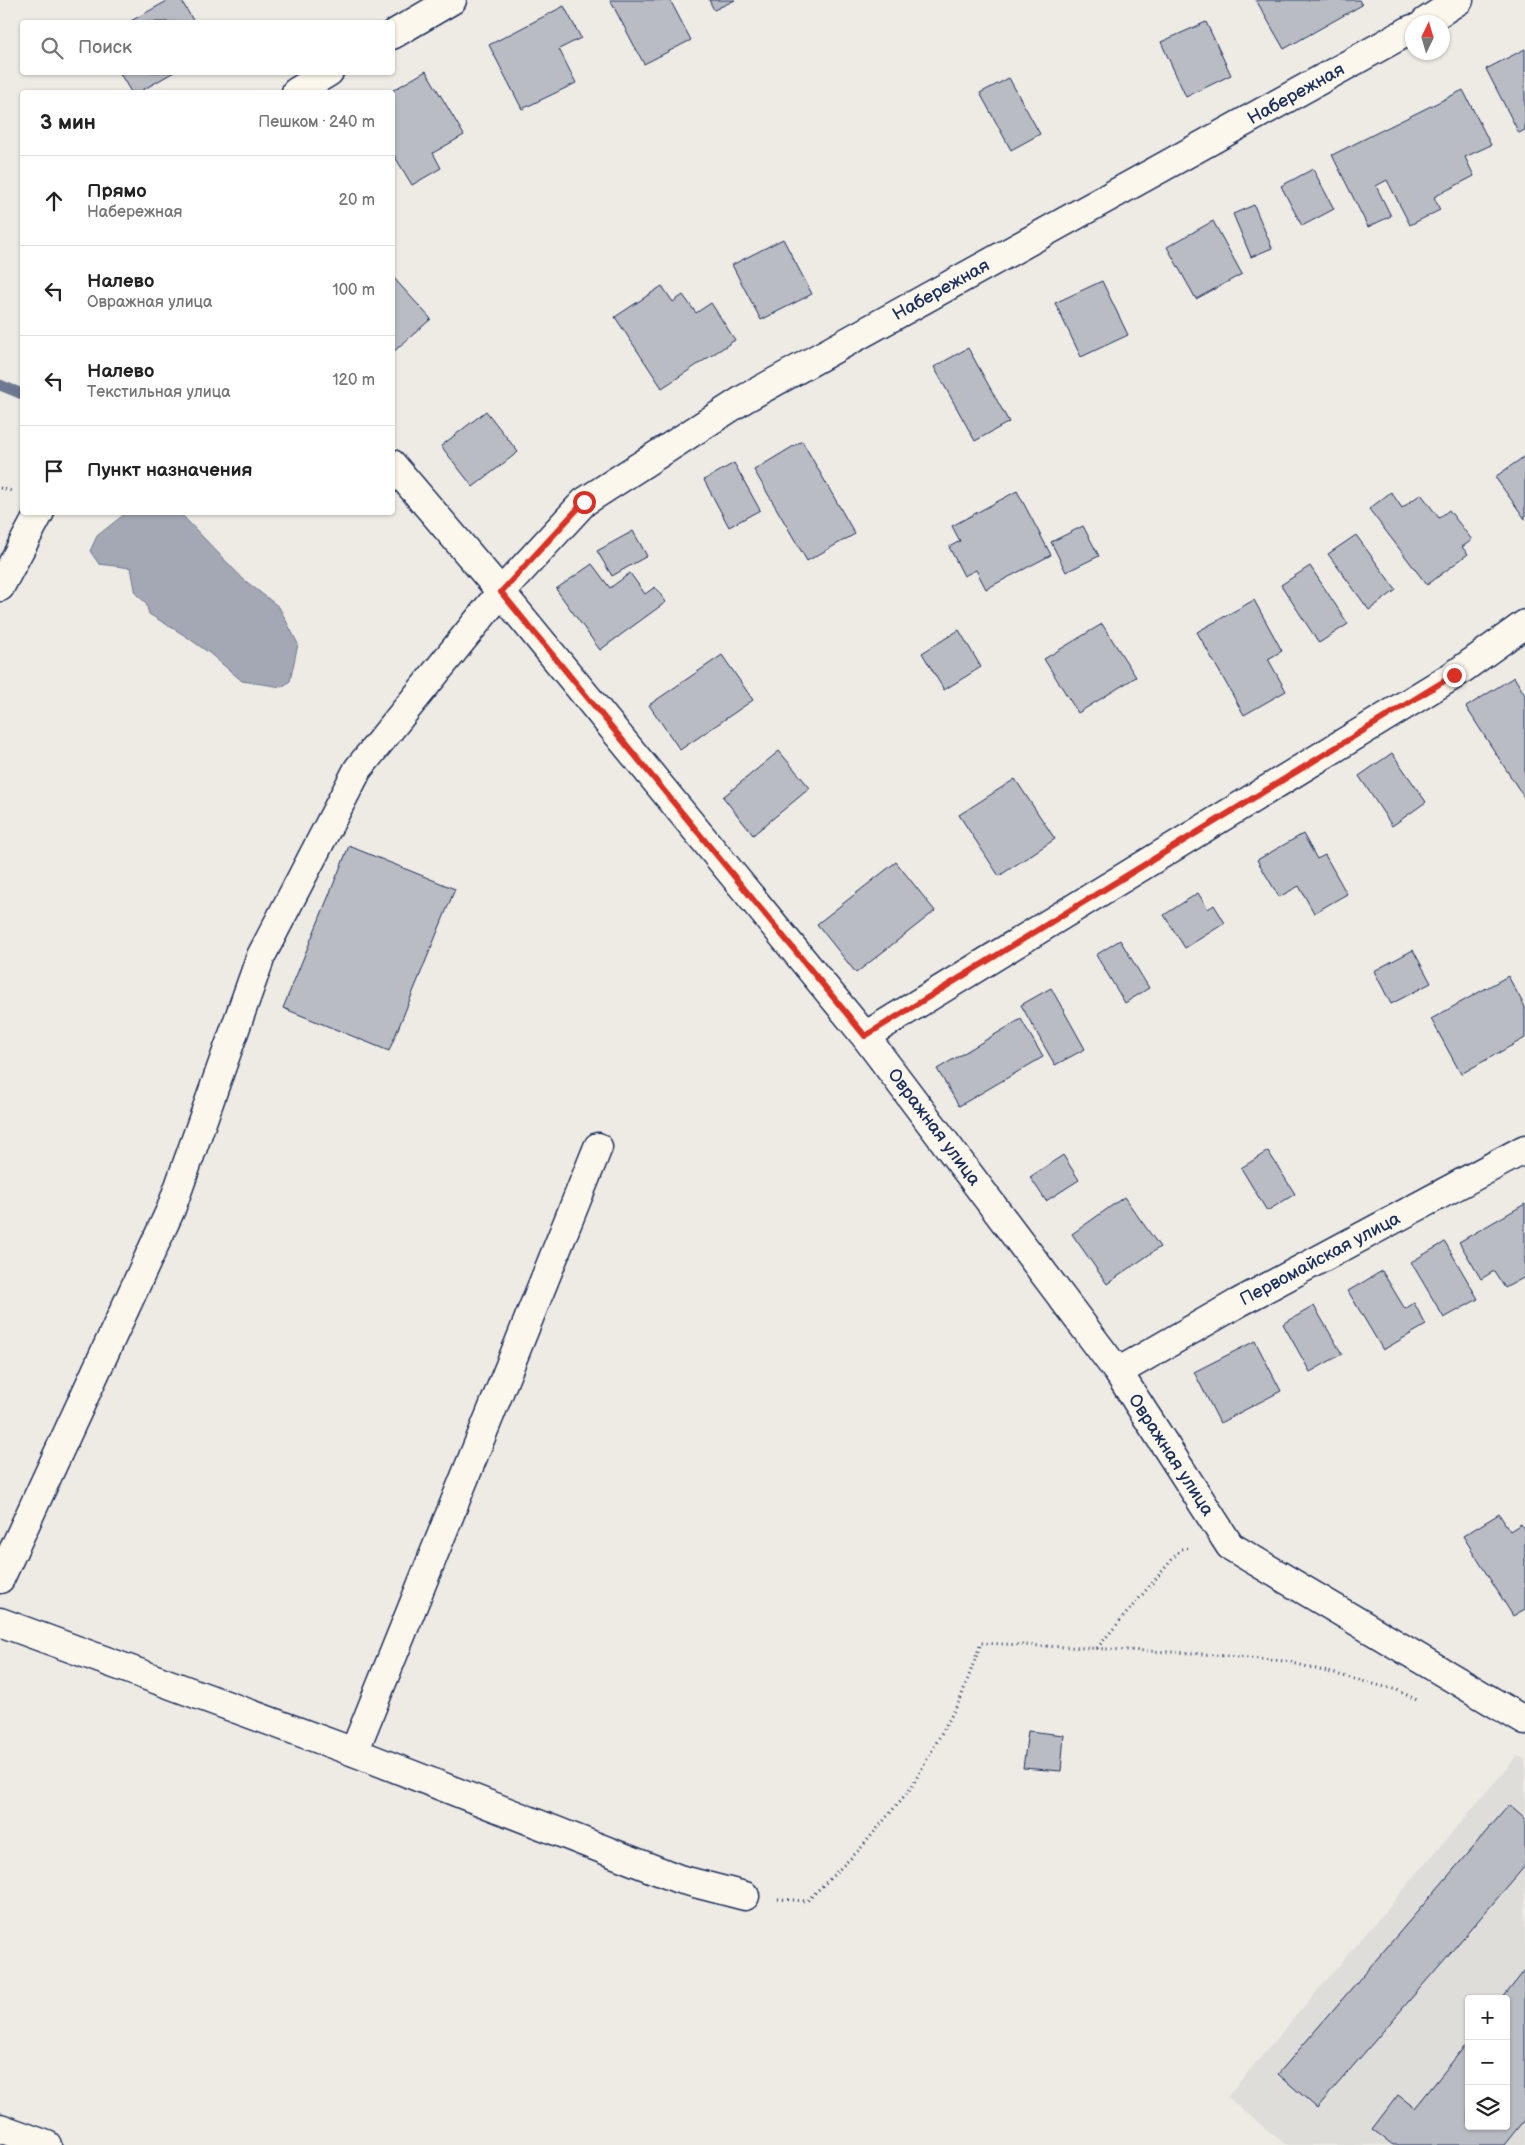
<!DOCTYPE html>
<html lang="ru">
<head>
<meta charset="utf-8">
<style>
	:root { --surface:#fff; --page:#f2f2f2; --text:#222; --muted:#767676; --line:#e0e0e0 }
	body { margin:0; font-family:"Balsamiq Sans",sans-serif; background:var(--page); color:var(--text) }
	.controls { position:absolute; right:15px; bottom:15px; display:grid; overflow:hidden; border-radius:5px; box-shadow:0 1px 4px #0004 }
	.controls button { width:45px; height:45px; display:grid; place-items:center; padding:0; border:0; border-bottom:1px solid var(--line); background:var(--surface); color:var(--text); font:25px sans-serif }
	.compass { position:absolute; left:1405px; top:15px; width:45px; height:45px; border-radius:50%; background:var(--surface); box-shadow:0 1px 4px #0004; rotate:5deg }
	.stop { position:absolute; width:15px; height:15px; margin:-11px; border:4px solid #d93025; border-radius:50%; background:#fff }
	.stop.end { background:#d93025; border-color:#fff; box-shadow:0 1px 5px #0008 }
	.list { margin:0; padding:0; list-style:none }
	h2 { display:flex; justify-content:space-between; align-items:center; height:65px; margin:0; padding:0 20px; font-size:21px }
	h2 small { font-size:16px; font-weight:400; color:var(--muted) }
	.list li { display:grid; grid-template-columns:32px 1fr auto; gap:15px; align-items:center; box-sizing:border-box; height:90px; padding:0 20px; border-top:1px solid var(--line) }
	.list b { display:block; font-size:19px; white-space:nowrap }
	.list p { margin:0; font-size:16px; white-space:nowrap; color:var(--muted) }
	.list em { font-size:16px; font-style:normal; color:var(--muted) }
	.icon { flex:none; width:28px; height:28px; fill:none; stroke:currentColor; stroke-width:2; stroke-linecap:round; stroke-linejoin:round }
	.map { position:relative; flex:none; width:1525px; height:2145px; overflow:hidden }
	.search { position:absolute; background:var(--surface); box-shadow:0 1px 4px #0004; left:20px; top:20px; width:375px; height:55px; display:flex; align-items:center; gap:12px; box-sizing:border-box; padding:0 18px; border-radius:5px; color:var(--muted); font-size:19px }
	.panel { position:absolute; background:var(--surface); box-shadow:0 1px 4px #0004; left:20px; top:90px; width:375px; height:425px; border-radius:5px }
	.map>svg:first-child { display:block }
	.built { fill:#deddda; fill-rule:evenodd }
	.water { fill:#a3a8b4; stroke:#6d7892 }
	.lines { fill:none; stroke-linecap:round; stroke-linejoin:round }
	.stream { stroke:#6d7892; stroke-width:11 }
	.building { fill:#b9bcc3; stroke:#1b2f5e }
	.minor-casing { stroke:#1b2f5e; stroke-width:31 }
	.path { stroke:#1b2f5e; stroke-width:3; stroke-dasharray:1 4; stroke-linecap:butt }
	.minor { stroke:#fbf7ec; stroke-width:28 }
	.route { stroke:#d93025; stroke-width:6 }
	.labels { text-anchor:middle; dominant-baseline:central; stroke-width:4; stroke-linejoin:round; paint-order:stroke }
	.street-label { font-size:18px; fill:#1b2f5e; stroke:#fbf7ec }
</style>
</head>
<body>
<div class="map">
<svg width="1525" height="2145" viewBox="0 0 1525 2145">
	<rect width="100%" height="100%" fill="#eeebe4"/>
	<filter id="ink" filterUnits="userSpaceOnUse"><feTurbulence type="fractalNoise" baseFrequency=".02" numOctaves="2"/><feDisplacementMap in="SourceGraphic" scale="10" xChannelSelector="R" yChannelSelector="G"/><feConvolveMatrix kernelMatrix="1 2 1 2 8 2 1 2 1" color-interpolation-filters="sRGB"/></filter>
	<g filter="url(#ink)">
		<path class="built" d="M1517,1756L1525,1759V2145H1286L1227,2097ZM1469,1999H1506V2126H1469Z"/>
		<path class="water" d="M127,512L180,513L243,579L279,607L298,644L290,681L282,687L242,681L208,652L184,635L149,614L146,603L136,594L131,568L99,564L90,551L97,536Z"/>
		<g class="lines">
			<path class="stream" d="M0,385L22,394"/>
		</g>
		<path class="building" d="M169,0H181L194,22H129Z
			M610,0H670L691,40L644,64Z
			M709,0H735L714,10Z
			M1256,0H1359L1362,5L1284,49Z
			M564,6L581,38L559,49L576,83L522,109L489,45Z
			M1206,22L1231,75L1186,97L1161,42Z
			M1525,49V130L1519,133L1486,69Z
			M426,71L464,135L433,153L441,168L412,185L392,152V92H390Z
			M119,72H174L139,92H131Z
			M1009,78L1040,134L1011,150L980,93Z
			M1463,90L1491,145L1465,157L1474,176L1434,197L1440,210L1410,225L1387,180L1376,186L1391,216L1368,227L1332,155Z
			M1313,169L1334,209L1302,226L1281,186Z
			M1254,205L1272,248L1251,257L1233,214Z
			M1213,221L1242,274L1196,299L1167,247Z
			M783,239L812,294L761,320L732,265Z
			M392,276L431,319L392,353Z
			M1102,281L1128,335L1081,357L1055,303Z
			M662,286L673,302L683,295L696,313L711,303L735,340L662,388L615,317Z
			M968,348L1009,422L975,441L934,367Z
			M486,411L518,452L473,487L441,446Z
			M802,441L855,534L807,561L754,470Z
			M1525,456V519L1495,477Z
			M734,463L760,510L729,527L704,480Z
			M1017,491L1051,555L986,589L976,570L964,576L949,547L960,541L952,526Z
			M1391,492L1402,508L1421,494L1439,518L1449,510L1472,540L1462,547L1468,554L1427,585L1369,509Z
			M1083,526L1099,556L1066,572L1051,542Z
			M633,531L647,556L612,576L597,551Z
			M1356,535L1396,590L1369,610L1328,554Z
			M592,564L610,588L630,573L645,594L655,587L666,602L600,650L556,589Z
			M1310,566L1348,624L1319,643L1281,585Z
			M1254,600L1282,651L1268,659L1286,691L1244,715L1197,632Z
			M1102,624L1136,677L1078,713L1044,659Z
			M959,630L981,667L944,690L922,653Z
			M722,655L753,700L680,750L649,705Z
			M1514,677L1525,695V799L1466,707Z
			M779,751L810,788L753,835L723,797Z
			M1392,753L1426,802L1392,826L1359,776Z
			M1015,779L1055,839L999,876L959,815Z
			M1303,834L1317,859L1325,855L1347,894L1314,913L1299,886L1279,897L1257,860Z
			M349,846L455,889L389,1051L283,1008Z
			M896,862L935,911L856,973L817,924Z
			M1198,893L1208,909L1214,905L1225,923L1185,948L1164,915Z
			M1120,940L1149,988L1125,1003L1096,955Z
			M1413,950L1431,983L1391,1004L1374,971Z
			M1508,976L1525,1007V1038L1461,1074L1431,1019Z
			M1051,988L1085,1049L1055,1065L1021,1005Z
			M1021,1019L1043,1057L959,1106L937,1069Z
			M1268,1151L1295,1194L1267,1211L1241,1168Z
			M1063,1155L1079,1180L1046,1201L1030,1177Z
			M1124,1197L1160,1247L1107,1284L1072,1234Z
			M1525,1204V1277L1505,1288L1494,1271L1481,1279L1459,1242Z
			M1445,1242L1478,1299L1444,1318L1411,1262Z
			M1382,1271L1405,1309L1414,1303L1426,1325L1383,1350L1348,1291Z
			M1314,1306L1342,1354L1310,1372L1283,1324Z
			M1255,1341L1281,1391L1220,1423L1194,1372Z
			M1499,1514L1510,1531L1521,1524L1525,1531V1609L1513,1616L1463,1536Z
			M1028,1731L1064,1735L1061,1771L1023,1768Z
			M1509,1805L1525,1819V1866L1317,2108L1278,2074Z
			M1525,1970V2120L1505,2145H1393L1372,2129L1398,2095L1415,2108L1469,2041V2126H1506V1999H1502Z"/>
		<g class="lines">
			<g class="minor-casing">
				<path id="minor" d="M1425,22L1459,0
					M392,35L452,0
					M296,92L329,72
					M392,464L501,592L865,1036L1118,1372L1230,1546L1525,1721
					M0,587L40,512
					M865,1036L1454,675L1525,624
					M1118,1372L1238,1303L1525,1149
					M0,1579L171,1209L261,956L358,769L501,592L584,502L744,399L1412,29
					M0,1622L354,1752L679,1879L745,1896
					M354,1752L598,1147
					M0,2128L47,2145"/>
			</g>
			<path class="path" d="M0,488L12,491
				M1097,1648L1181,1549L1190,1548
				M778,1899L807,1901L860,1849L911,1788L960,1700L981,1643L1191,1653L1285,1661L1397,1690L1419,1701"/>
			<use href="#minor" class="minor"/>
		</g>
	</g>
	<g class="lines" filter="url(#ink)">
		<path class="route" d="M584,502L501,592L865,1036L1454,675"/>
	</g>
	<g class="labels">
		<g class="street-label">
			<text transform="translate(1296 94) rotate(-29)">Набережная</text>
			<text transform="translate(941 290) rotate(-29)">Набережная</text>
			<text transform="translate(934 1127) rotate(53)">Овражная улица</text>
			<text transform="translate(1320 1259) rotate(-28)">Первомайская улица</text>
			<text transform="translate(1171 1455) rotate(57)">Овражная улица</text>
		</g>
	</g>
</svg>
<div class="controls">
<button>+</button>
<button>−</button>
<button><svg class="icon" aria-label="layers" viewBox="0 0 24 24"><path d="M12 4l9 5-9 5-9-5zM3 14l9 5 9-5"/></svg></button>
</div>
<svg class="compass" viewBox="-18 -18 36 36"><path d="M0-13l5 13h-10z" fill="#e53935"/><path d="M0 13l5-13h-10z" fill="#767676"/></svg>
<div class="stop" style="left:584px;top:502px"></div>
<div class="stop end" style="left:1454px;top:675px"></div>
<div class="search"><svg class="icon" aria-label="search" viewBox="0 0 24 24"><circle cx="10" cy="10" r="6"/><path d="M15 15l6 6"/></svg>Поиск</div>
<section class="panel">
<h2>3 мин<small>Пешком · 240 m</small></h2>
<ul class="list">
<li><svg class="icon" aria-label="ahead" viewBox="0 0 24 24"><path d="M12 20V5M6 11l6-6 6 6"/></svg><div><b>Прямо</b><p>Набережная</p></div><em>20 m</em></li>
<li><svg class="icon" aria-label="left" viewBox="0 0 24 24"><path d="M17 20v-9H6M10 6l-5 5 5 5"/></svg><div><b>Налево</b><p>Овражная улица</p></div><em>100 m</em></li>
<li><svg class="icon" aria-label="left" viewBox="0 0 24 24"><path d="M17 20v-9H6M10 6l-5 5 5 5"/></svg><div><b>Налево</b><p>Текстильная улица</p></div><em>120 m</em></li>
<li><svg class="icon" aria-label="arrive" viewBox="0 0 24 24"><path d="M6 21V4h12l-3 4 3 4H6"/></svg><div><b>Пункт назначения</b></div></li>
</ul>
</section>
</div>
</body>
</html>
